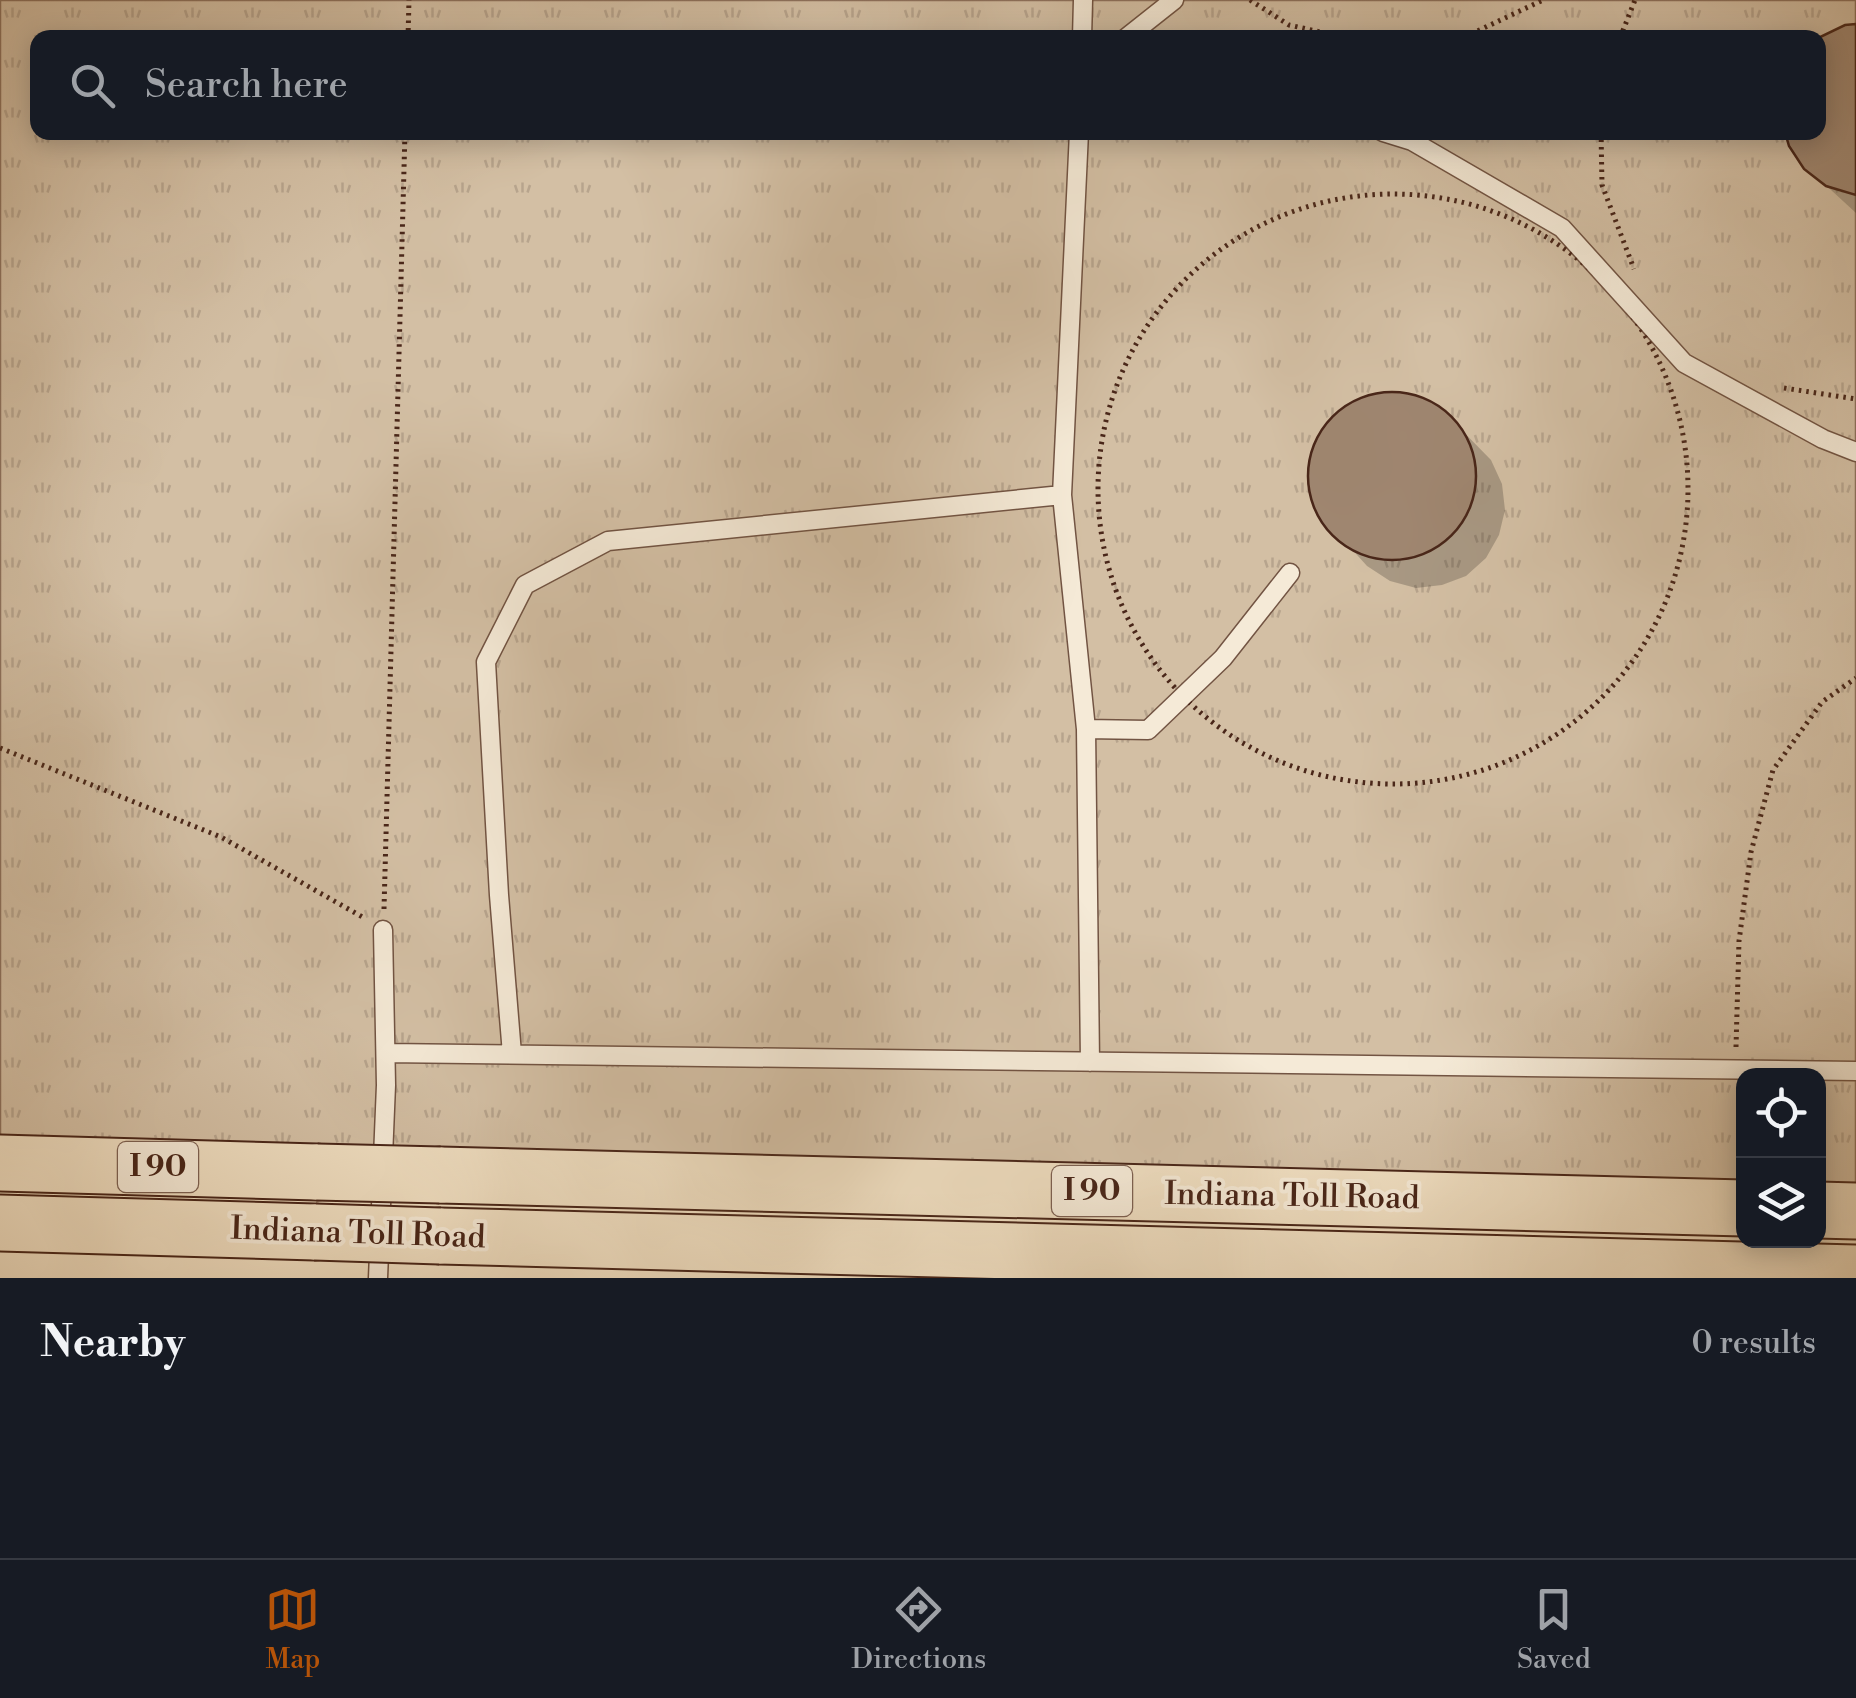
<!DOCTYPE html>
<html lang="en">
<head>
<meta charset="utf-8">
<style>
	:root { --surface:#171b24; --page:#242831; --text:#f1f3f6; --muted:#9ea1a6; --line:#363941; --accent:#b45309 }
	body { margin:0; font-family:"Libre Bodoni",serif; background:var(--page); color:var(--text) }
	.controls { position:absolute; right:30px; bottom:30px; display:grid; overflow:hidden; border-radius:20px; box-shadow:0 5px 25px #0003 }
	.controls button { width:90px; height:90px; display:grid; place-items:center; padding:0; border:0; border-bottom:2px solid var(--line); background:var(--surface); color:var(--text); font:50px sans-serif }
	.list { margin:0; padding:0; list-style:none }
	h2 { display:flex; justify-content:space-between; align-items:center; height:130px; margin:0; padding:0 40px; font-size:42px }
	h2 small { font-size:32px; font-weight:400; color:var(--muted) }
	.icon { flex:none; width:55px; height:55px; fill:none; stroke:currentColor; stroke-width:2; stroke-linecap:round; stroke-linejoin:round }
	.map { position:relative; flex:none; width:1856px; height:1278px; overflow:hidden }
	.search { position:absolute; background:var(--surface); box-shadow:0 5px 25px #0003; left:30px; right:30px; top:30px; height:110px; display:flex; align-items:center; gap:25px; box-sizing:border-box; padding:0 35px; border-radius:20px; color:var(--muted); font-size:38px }
	.sheet { height:280px; background:var(--surface) }
	nav { display:flex; justify-content:space-around; align-items:center; box-sizing:border-box; height:140px; border-top:2px solid var(--line); background:var(--surface); font-size:28px; color:var(--muted) }
	nav a { display:grid; justify-items:center; gap:5px }
	nav .on { color:var(--accent) }
	.map>svg:first-child { display:block }
	.grass { fill:url(#grass-tufts); stroke:#8e725e; stroke-width:2.5; fill-rule:evenodd }
	.shadow { fill:#0003 }
	.building { fill:#9f8670; stroke:#492619; stroke-width:2.5 }
	.lines { fill:none; stroke-linecap:round; stroke-linejoin:round }
	.service-casing { stroke:#725443; stroke-width:21 }
	.motorway-casing { stroke:#492619; stroke-width:59 }
	.path { stroke:#492619; stroke-width:5; stroke-dasharray:2.5 5; stroke-linecap:butt }
	.service { stroke:#f5ead7; stroke-width:18 }
	.motorway { stroke:#efdec1; stroke-width:55 }
	.motorway-bridge-casing { stroke:#492619; stroke-width:59; stroke-linecap:butt }
	.motorway-bridge { stroke:#efdec1; stroke-width:55 }
	.labels { text-anchor:middle; dominant-baseline:central; stroke-width:8; stroke-linejoin:round; paint-order:stroke }
	.shield { fill:#f5ead7; stroke:#7d6152; stroke-width:2.5 }
	.shield-label { font-size:30px; font-weight:bold; fill:#492619 }
	.street-label { font-size:32px; fill:#492619; stroke:#f5ead7 }
</style>
</head>
<body>
<div class="map">
<svg width="1856" height="1278" viewBox="0 0 1856 1278">
	<defs>
		<pattern id="grass-tufts" width="24" height="20" patternUnits="userSpaceOnUse" patternTransform="scale(2.5)"><rect width="24" height="20" fill="#d3bfa4"/><path d="M3 7l-1-3M5 7V3M7 7l1-3M15 17l-1-3M17 17v-4M19 17l1-3" fill="none" stroke="#b7a48d"/></pattern>
	</defs>
	<rect width="100%" height="100%" fill="#efdec1"/>
	<filter id="stains"><feTurbulence type="fractalNoise" baseFrequency=".002" numOctaves="4"/><feColorMatrix values="0 0 0 0 .2 0 0 0 0 .09 0 0 0 0 .02 0 0 0 .5 -.17"/></filter>
	<radialGradient id="worn" r=".72"><stop offset=".6" stop-color="#630" stop-opacity="0"/><stop offset="1" stop-color="#630" stop-opacity=".3"/></radialGradient>
	<path class="grass" d="M0,0H1856V1211L1819,1210L1818,1076H1744L1743,1208L0,1163ZM38,38H1818V132H38Z"/>
	<path class="shadow" d="M1856,27V213L1806,167Z
		M1391,393L1419,398L1443,411L1491,460L1502,484L1505,510L1499,535L1486,558L1466,576L1442,585L1416,588L1390,581L1367,566L1320,514L1311,488L1312,460L1321,434L1340,413L1364,399Z"/>
	<path class="building" d="M1856,24V195L1826,186L1804,169L1789,146L1785,132H1818V38L1845,25Z
		M1308 476a84 84 0 1 1 168 0a84 84 0 1 1-168 0Z"/>
	<g class="lines">
		<g class="service-casing">
			<path id="service" d="M1082,38L1083,0
				M1126,38L1174,0
				M1079,132L1062,495L1086,729L1090,1062
				M1383,132L1412,141L1562,228L1684,363L1823,439L1856,452
				M1086,729L1148,730L1223,658L1290,573
				M386,1053L1856,1071
				M512,1054L499,895L486,662L525,585L608,541L1062,495
				M378,1278L386,1085L383,930"/>
		</g>
		<g class="motorway-casing">
			<path id="motorway" d="M0,1163L317,1172
				M440,1175L1744,1208
				M1818,1210L1856,1211
				M0,1223L315,1232
				M440,1236L1856,1273"/>
		</g>
		<path class="path" d="M1250,0L1289,25L1347,38
			M408,38L409,0
			M1449,38L1469,35L1543,0
			M1620,38L1635,0
			M1601,132L1602,185L1634,269
			M1098 489a295 295 0 1 1 590 0a295 295 0 1 1-590 0Z
			M1784,388L1856,399
			M0,748L221,837L366,919
			M384,909L405,132
			M1736,1047L1739,941L1751,852L1773,770L1822,702L1856,678"/>
		<use href="#service" class="service"/>
		<use href="#motorway" class="motorway"/>
		<g class="motorway-bridge-casing">
			<path id="motorway-bridge" d="M317,1172L440,1175
				M315,1232L440,1236"/>
		</g>
		<use href="#motorway-bridge" class="motorway-bridge"/>
	</g>
	<g class="labels">
		<g class="shield">
			<rect x="118" y="1142" width="80" height="50" rx="8"/>
			<rect x="1052" y="1166" width="80" height="50" rx="8"/>
		</g>
		<g class="shield-label">
			<text x="158" y="1167">I 90</text>
			<text x="1092" y="1191">I 90</text>
		</g>
		<g class="street-label">
			<text transform="translate(1292 1196) rotate(1)">Indiana Toll Road</text>
			<text transform="translate(358 1233) rotate(2)">Indiana Toll Road</text>
		</g>
	</g>
	<rect width="100%" height="100%" filter="url(#stains)"/>
	<rect width="100%" height="100%" fill="url(#worn)"/>
</svg>
<div class="controls">
<button><svg class="icon" aria-label="locate" viewBox="0 0 24 24"><circle cx="12" cy="12" r="6"/><path d="M12 2v4M12 18v4M2 12h4M18 12h4"/></svg></button>
<button><svg class="icon" aria-label="layers" viewBox="0 0 24 24"><path d="M12 4l9 5-9 5-9-5zM3 14l9 5 9-5"/></svg></button>
</div>
<div class="search"><svg class="icon" aria-label="search" viewBox="0 0 24 24"><circle cx="10" cy="10" r="6"/><path d="M15 15l6 6"/></svg>Search here</div>
</div>
<section class="sheet">
<h2>Nearby<small>0 results</small></h2>
<ul class="list">
</ul>
</section>
<nav>
<a class="on"><svg class="icon" aria-label="map" viewBox="0 0 24 24"><path d="M3 6l6-2 6 2 6-2v14l-6 2-6-2-6 2zM9 4v14M15 6v14"/></svg>Map</a>
<a><svg class="icon" aria-label="directions" viewBox="0 0 24 24"><path d="M12 3l9 9-9 9-9-9zM9 14v-3h6M13 9l2 2-2 2"/></svg>Directions</a>
<a><svg class="icon" aria-label="saved" viewBox="0 0 24 24"><path d="M7 4h10v16l-5-4-5 4z"/></svg>Saved</a>
</nav>
</body>
</html>
